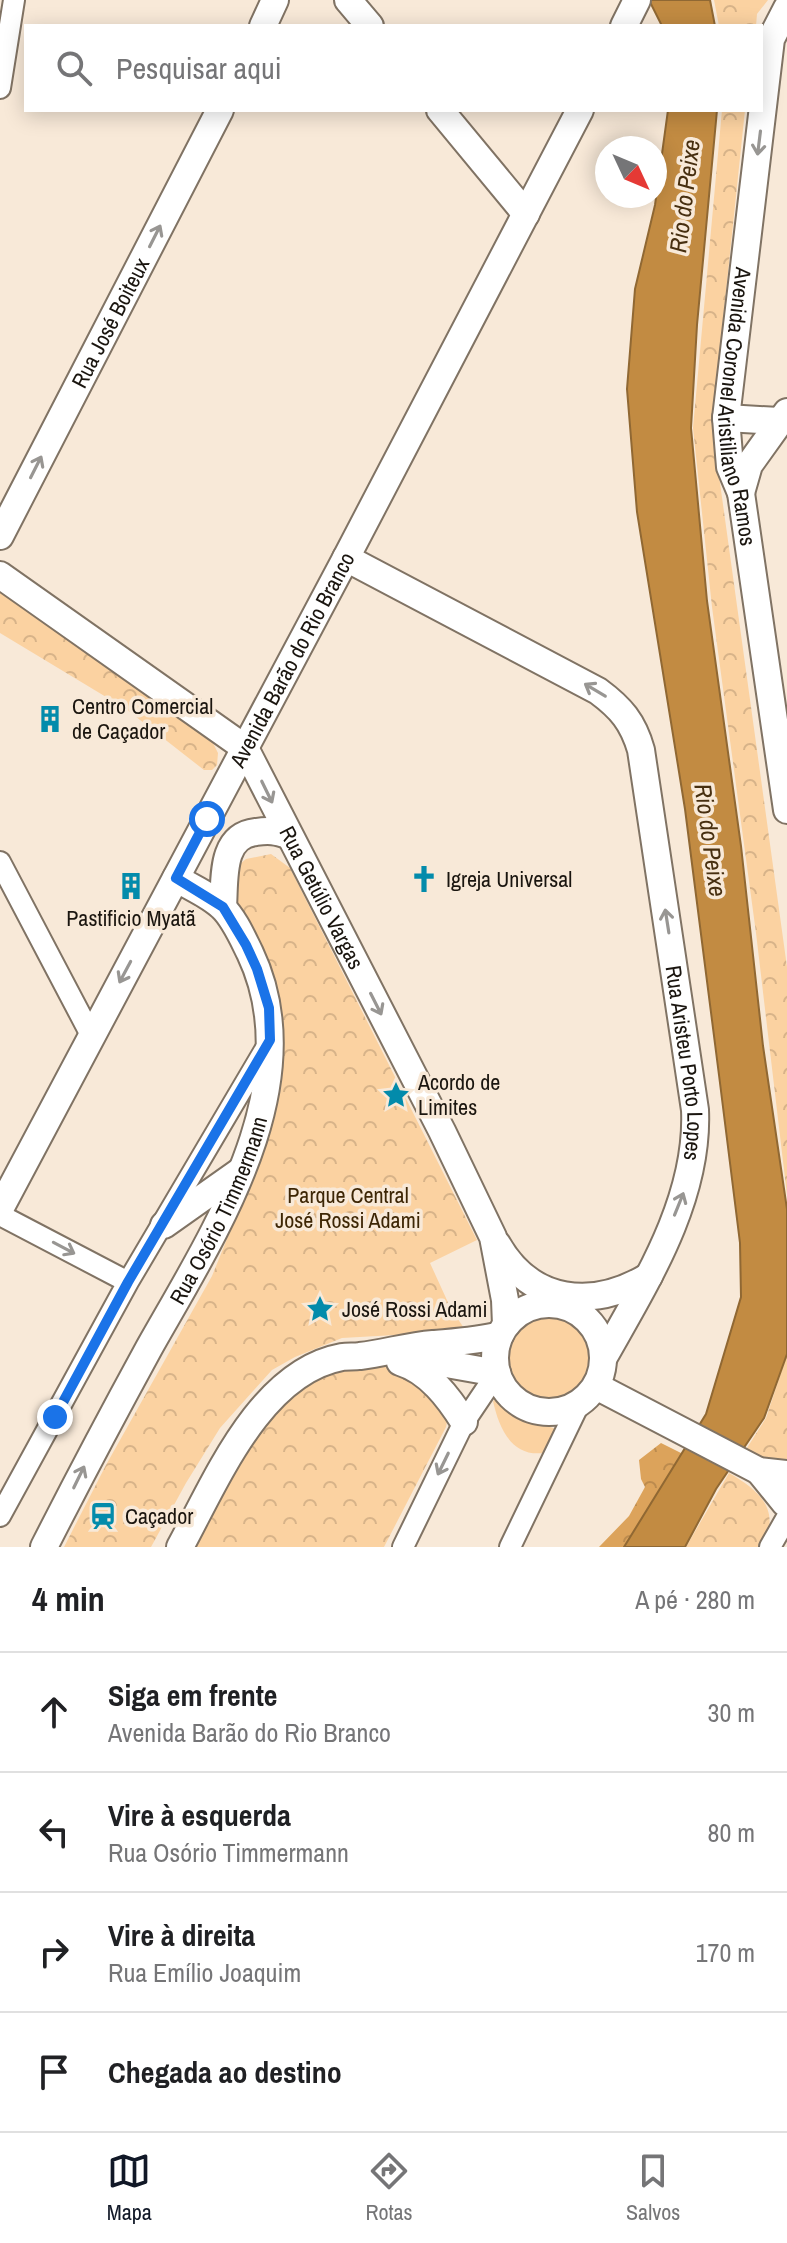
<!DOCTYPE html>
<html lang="pt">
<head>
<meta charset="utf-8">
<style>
	:root { --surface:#fff; --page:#f2f2f2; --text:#202124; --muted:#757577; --line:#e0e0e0; --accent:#111827 }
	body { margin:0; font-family:"Archivo Narrow",sans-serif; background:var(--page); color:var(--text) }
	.compass { position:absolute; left:595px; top:136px; width:72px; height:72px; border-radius:50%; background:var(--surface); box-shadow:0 4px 20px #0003; rotate:134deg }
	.stop { position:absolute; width:24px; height:24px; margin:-18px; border:6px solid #1a73e8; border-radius:50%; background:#fff }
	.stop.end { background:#1a73e8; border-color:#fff; box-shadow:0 2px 8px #0008 }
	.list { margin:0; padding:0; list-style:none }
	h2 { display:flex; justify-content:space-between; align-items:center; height:104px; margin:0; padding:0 32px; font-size:34px }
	h2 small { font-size:26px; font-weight:400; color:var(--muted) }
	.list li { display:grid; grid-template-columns:52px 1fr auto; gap:24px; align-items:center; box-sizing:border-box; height:120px; padding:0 32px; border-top:2px solid var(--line) }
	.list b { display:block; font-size:30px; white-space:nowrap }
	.list p { margin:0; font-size:26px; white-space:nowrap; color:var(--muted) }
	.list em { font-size:26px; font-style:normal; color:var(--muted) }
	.icon { flex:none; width:44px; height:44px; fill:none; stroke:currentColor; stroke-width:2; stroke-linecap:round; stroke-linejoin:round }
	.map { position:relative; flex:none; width:787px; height:1547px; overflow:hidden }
	.search { position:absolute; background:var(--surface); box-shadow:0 4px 20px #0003; left:24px; right:24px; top:24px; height:88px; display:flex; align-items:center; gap:20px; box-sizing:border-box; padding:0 28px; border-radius:0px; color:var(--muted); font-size:30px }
	.sheet { height:584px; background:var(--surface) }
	nav { display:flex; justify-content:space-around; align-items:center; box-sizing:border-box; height:112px; border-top:2px solid var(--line); background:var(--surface); font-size:22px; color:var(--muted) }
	nav a { display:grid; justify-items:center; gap:4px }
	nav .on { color:var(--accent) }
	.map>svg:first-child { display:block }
	.grass { fill:#fbd2a1 }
	.forest { fill:url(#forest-crowns) }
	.park { fill:url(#park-crowns) }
	.water { fill:#c28b42; stroke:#906833; stroke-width:2 }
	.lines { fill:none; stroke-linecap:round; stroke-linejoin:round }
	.minor-casing { stroke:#807364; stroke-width:24 }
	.major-casing { stroke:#807364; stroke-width:30 }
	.minor { stroke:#fff; stroke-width:20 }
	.major { stroke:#fff; stroke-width:26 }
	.oneway { stroke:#989693 }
	.route { stroke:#1a73e8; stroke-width:10 }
	.labels { text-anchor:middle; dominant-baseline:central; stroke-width:7; stroke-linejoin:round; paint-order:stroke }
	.street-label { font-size:22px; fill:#1a150f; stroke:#f8e9d8 }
	.poi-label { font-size:22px; fill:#1a150f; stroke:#f8e9d8; text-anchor:start }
	.park-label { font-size:22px; fill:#3d2605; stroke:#f8e9d8 }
	.water-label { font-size:24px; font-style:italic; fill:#472f10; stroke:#f8e9d8 }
</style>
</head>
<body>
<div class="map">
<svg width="787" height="1547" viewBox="0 0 787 1547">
	<defs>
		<pattern id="forest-crowns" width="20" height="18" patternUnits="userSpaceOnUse" patternTransform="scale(2)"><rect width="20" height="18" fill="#dca35b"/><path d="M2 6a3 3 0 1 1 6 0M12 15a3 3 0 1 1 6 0" fill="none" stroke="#bc8b4e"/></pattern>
		<pattern id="park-crowns" width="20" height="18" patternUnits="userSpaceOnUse" patternTransform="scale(2)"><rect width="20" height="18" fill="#fbd2a1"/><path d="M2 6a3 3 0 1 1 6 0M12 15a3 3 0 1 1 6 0" fill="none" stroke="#d7b389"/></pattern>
	</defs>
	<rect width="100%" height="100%" fill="#f8e9d8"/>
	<path class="grass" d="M505 1357a44 44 0 1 1 88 0a44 44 0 1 1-88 0Z
		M498,1398L530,1420L556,1429L544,1453C511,1457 499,1428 493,1401Z"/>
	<path class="forest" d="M661,1443L683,1454L624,1547H599L629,1516L645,1487L641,1479L639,1460Z"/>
	<path class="park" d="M714,0H768L757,14L756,26H719Z
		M722,110H745L712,425L787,967V1195L756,933L712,607L693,428Z
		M0,589L213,743L218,753L217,765L212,770H204L126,709L0,633Z
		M271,854L290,868L477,1240L430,1263L451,1309L466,1331L342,1338L295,1357L272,1370L220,1428L186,1483L151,1547H64L106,1465L212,1276L267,1140L283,1044L280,1008L273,972L260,943L234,903L235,868L246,859Z
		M787,1355V1465L765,1464L745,1451L766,1418Z
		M384,1362L406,1369L448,1417L446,1427L384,1547H193L250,1442L270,1410L328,1368Z
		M729,1473C760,1491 781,1509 763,1547H686Z"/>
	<path class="water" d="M649,0H710L715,26H662Z
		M668,110H717L697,325L691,428L707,601L741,846L763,1046L787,1209V1354L764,1418L716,1489L685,1547H624L706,1414L741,1297L740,1243L719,1075L685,809L637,512L627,389L635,289L655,205Z"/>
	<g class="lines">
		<g class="minor-casing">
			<path id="minor" d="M0,88L14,0
				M0,862L91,1035
				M0,1215L128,1282
				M0,1516L128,1282L269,1043
				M403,1547L464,1422L497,1373
				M510,1547L579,1404
				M770,1547L786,1519"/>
		</g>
		<g class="major-casing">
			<g id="major">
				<path d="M348,0L370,26"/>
				<path id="s1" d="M787,8L771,39L726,418L730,467L741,493L787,810"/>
				<path d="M263,26L275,0"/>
				<path d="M624,26L637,0"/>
				<path d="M440,110L526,214"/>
				<path d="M726,418L779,421"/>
				<path d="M741,493L749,465L787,412"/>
				<path id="s2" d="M0,536L220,110"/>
				<path id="s3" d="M346,558L598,691C621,708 633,722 641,750L695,1110C699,1199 646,1282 604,1357"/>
				<path id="s4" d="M0,575L245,748L442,1131L493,1237L505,1300L506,1325"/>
				<path d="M223,907C225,879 220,836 256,832C269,830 276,831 288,835"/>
				<path id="s5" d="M0,1209L346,558L580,110"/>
				<path d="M164,1225L239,1172"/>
				<path d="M497,1244C531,1304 593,1310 649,1276"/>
				<circle cx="549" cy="1358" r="54"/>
				<path d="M401,1361L424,1360L497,1373"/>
				<path d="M400,1362C429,1371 449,1398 464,1422"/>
				<path d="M596,1386L759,1471L787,1474"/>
				<path d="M759,1471L785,1503"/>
				<path id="s6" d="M44,1547C78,1480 113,1414 149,1348C212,1236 313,1085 250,953C243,939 234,918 222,907C210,895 190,887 176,878"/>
				<path d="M180,1547C216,1481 260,1372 342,1357C348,1356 354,1357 360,1356C385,1353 408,1346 433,1344C456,1342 478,1341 500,1335"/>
			</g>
		</g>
		<use href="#minor" class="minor"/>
		<use href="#major" class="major"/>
	</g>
	<defs><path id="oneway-shaft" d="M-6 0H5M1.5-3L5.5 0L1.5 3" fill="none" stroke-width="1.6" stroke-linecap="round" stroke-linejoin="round" transform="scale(2)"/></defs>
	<g class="oneway">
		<use href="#oneway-shaft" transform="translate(759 143) rotate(97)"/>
		<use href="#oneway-shaft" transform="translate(155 236) rotate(-63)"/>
		<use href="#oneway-shaft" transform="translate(36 467) rotate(-63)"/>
		<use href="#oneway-shaft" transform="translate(595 690) rotate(-149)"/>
		<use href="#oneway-shaft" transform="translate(267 792) rotate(64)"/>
		<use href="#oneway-shaft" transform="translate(667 921) rotate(-99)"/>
		<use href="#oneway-shaft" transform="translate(125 972) rotate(118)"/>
		<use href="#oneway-shaft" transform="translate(376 1004) rotate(63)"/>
		<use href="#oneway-shaft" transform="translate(679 1204) rotate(-68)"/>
		<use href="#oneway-shaft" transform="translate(64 1248) rotate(28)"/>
		<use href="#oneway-shaft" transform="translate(443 1464) rotate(116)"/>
		<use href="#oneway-shaft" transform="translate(79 1477) rotate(-64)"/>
	</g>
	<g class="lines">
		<path class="route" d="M55,1417L128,1282L270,1040L269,1008L257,969L246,945L223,907L176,878L207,819"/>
	</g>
	<defs>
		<g id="building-bare" transform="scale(2.16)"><path d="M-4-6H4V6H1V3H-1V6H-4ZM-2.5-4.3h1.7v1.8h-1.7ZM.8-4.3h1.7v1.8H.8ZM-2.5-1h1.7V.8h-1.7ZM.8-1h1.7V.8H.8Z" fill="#038bab" stroke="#f8e9d8" stroke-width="2.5" paint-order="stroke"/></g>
		<g id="church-bare" transform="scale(2.16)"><path d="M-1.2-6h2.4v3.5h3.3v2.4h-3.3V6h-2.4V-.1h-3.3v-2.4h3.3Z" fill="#038bab" stroke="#f8e9d8" stroke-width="2.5" paint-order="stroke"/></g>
		<g id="sight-bare" transform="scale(2.16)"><path d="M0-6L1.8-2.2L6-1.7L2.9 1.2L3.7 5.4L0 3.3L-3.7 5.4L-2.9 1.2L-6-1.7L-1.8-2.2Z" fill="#038bab" stroke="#f8e9d8" stroke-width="2.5" paint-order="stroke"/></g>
		<g id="station-bare" transform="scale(2.16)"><path d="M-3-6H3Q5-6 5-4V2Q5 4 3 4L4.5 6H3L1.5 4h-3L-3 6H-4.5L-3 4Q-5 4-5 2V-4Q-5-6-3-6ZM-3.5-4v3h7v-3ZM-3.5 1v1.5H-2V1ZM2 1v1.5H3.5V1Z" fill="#038bab" stroke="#f8e9d8" stroke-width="2.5" paint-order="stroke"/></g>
	</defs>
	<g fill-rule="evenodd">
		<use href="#building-bare" x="50" y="719"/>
		<use href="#church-bare" x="424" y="879"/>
		<use href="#building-bare" x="131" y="886"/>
		<use href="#sight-bare" x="396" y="1095"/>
		<use href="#sight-bare" x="320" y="1309"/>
		<use href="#station-bare" x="103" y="1516"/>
	</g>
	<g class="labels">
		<g class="street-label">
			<text stroke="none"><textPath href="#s2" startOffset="240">Rua José Boiteux</textPath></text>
			<text stroke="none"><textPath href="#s1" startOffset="406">Avenida Coronel Aristiliano Ramos</textPath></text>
			<text stroke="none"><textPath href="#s5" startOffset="622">Avenida Barão do Rio Branco</textPath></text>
			<text stroke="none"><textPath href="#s4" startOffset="468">Rua Getúlio Vargas</textPath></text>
			<text stroke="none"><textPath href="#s3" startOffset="676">Rua Aristeu Porto Lopes</textPath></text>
			<text stroke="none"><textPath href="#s6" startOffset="380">Rua Osório Timmermann</textPath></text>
		</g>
		<g class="poi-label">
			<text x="72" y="706">Centro Comercial<tspan x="72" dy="25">de Caçador</tspan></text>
			<text x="446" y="879">Igreja Universal</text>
			<text x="131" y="918" text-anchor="middle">Pastificio Myatã</text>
			<text x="418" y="1082">Acordo de<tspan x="418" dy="25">Limites</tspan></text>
			<text x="342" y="1309">José Rossi Adami</text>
			<text x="125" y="1516">Caçador</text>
		</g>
		<g class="park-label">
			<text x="348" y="1195">Parque Central<tspan x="348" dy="25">José Rossi Adami</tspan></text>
		</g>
		<g class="water-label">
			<text transform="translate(684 196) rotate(-83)">Rio do Peixe</text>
			<text transform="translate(711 840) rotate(82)">Rio do Peixe</text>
		</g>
	</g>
</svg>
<svg class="compass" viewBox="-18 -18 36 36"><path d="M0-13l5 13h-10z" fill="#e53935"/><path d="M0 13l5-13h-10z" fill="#757577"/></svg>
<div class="stop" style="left:207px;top:819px"></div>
<div class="stop end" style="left:55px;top:1417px"></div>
<div class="search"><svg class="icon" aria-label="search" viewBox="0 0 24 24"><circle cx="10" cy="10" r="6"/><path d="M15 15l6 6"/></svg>Pesquisar aqui</div>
</div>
<section class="sheet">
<h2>4 min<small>A pé · 280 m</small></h2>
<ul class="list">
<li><svg class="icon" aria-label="ahead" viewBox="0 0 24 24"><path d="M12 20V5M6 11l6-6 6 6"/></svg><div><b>Siga em frente</b><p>Avenida Barão do Rio Branco</p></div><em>30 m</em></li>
<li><svg class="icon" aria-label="left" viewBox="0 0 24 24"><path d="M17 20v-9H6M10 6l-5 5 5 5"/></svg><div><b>Vire à esquerda</b><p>Rua Osório Timmermann</p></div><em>80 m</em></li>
<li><svg class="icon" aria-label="right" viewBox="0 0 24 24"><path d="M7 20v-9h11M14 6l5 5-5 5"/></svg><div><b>Vire à direita</b><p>Rua Emílio Joaquim</p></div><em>170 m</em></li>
<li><svg class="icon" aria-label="arrive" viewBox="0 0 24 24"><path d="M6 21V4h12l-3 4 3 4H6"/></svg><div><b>Chegada ao destino</b></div></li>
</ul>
</section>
<nav>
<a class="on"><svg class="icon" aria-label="map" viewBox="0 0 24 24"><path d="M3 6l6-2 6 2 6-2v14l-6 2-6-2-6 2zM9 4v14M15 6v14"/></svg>Mapa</a>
<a><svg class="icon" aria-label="directions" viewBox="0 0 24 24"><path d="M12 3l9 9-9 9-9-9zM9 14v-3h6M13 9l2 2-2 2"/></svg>Rotas</a>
<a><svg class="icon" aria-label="saved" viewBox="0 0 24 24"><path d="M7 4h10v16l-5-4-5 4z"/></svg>Salvos</a>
</nav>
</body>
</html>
